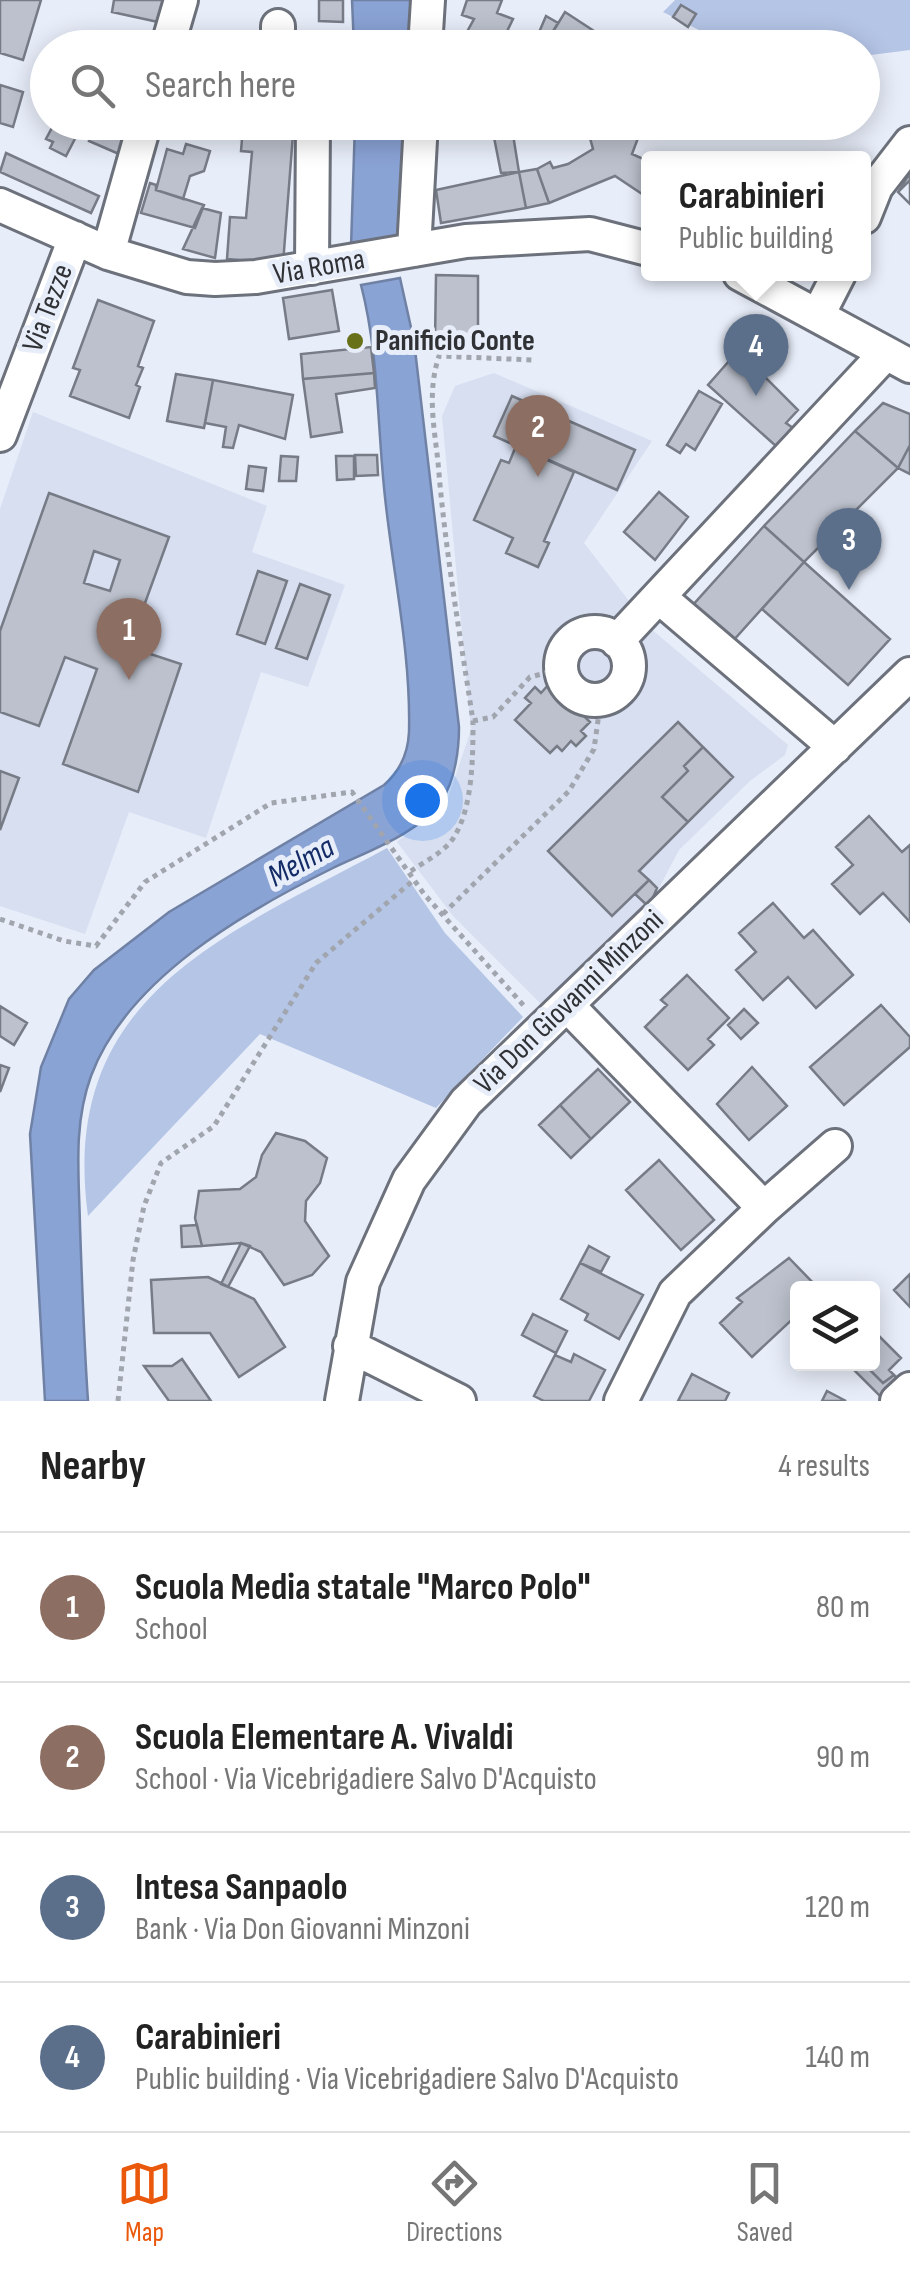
<!DOCTYPE html>
<html lang="en">
<head>
<meta charset="utf-8">
<style>
	:root { --surface:#fff; --page:#f2f2f2; --text:#222; --muted:#767676; --line:#e0e0e0; --accent:#ea580c }
	body { margin:0; font-family:"Sofia Sans Condensed",sans-serif; background:var(--page); color:var(--text) }
	.controls { position:absolute; right:30px; bottom:30px; display:grid; overflow:hidden; border-radius:10px; box-shadow:0 5px 25px #0003 }
	.controls button { width:90px; height:90px; display:grid; place-items:center; padding:0; border:0; border-bottom:2px solid var(--line); background:var(--surface); color:var(--text); font:50px sans-serif }
	.you { position:absolute; left:422px; top:800px; width:35px; height:35px; margin:-25px; border:8px solid #fff; border-radius:50%; background:#1a73e8; box-shadow:0 0 0 15px #1a73e833 }
	.badge { display:grid; place-items:center; width:65px; height:65px; border-radius:50%; background:var(--accent); color:#fff; font-size:32px; font-weight:700 }
	.pin { position:absolute; translate:-50% -82px; filter:drop-shadow(0 2px 5px #0008) }
	.pin::after { content:''; position:absolute; top:52px; width:35px; height:30px; background:inherit; clip-path:polygon(0 0,100% 0,50% 100%) }
	.popup { position:absolute; left:641px; top:151px; width:230px; height:130px; box-sizing:border-box; display:grid; place-content:center; border-radius:10px; background:var(--surface); filter:drop-shadow(0 2px 8px #0005); font-size:32px; white-space:nowrap; color:var(--muted) }
	.popup b { font-size:38px; color:var(--text) }
	.popup::after { content:''; position:absolute; left:50%; top:100%; margin-left:-20px; border:20px solid transparent; border-top-color:var(--surface) }
	.list { margin:0; padding:0; list-style:none }
	h2 { display:flex; justify-content:space-between; align-items:center; height:130px; margin:0; padding:0 40px; font-size:42px }
	h2 small { font-size:32px; font-weight:400; color:var(--muted) }
	.list li { display:grid; grid-template-columns:65px 1fr auto; gap:30px; align-items:center; box-sizing:border-box; height:150px; padding:0 40px; border-top:2px solid var(--line) }
	.list b { display:block; font-size:38px; white-space:nowrap }
	.list p { margin:0; font-size:32px; white-space:nowrap; color:var(--muted) }
	.list em { font-size:32px; font-style:normal; color:var(--muted) }
	.icon { flex:none; width:55px; height:55px; fill:none; stroke:currentColor; stroke-width:2; stroke-linecap:round; stroke-linejoin:round }
	.map { position:relative; flex:none; width:910px; height:1401px; overflow:hidden }
	.search { position:absolute; background:var(--surface); box-shadow:0 5px 25px #0003; left:30px; right:30px; top:30px; height:110px; display:flex; align-items:center; gap:25px; box-sizing:border-box; padding:0 35px; border-radius:55px; color:var(--muted); font-size:38px }
	.sheet { height:730px; background:var(--surface) }
	nav { display:flex; justify-content:space-around; align-items:center; box-sizing:border-box; height:140px; border-top:2px solid var(--line); background:var(--surface); font-size:28px; color:var(--muted) }
	nav a { display:grid; justify-items:center; gap:5px }
	nav .on { color:var(--accent) }
	.map>svg:first-child { display:block }
	.built { fill:#d7dff1 }
	.green { fill:#b5c5e6 }
	.water { fill:#8aa3d5; stroke:#6f81a5; stroke-width:2.5 }
	.building { fill:#bcc1cd; stroke:#767b86; stroke-width:2.5; fill-rule:evenodd }
	.lines { fill:none; stroke-linecap:round; stroke-linejoin:round }
	.minor-casing { stroke:#6c717b; stroke-width:38 }
	.path { stroke:#a1a5ae; stroke-width:5; stroke-dasharray:5 5; stroke-linecap:butt }
	.minor { stroke:#fff; stroke-width:32 }
	.poi-dot { fill:#697118; stroke:#e7edf9; stroke-width:4 }
	.labels { text-anchor:middle; dominant-baseline:central; stroke-width:10; stroke-linejoin:round; paint-order:stroke }
	.street-label { font-size:30px; fill:#2f3135; stroke:#e7edf9 }
	.poi-label { font-size:30px; font-weight:bold; fill:#2f3135; stroke:#e7edf9; text-anchor:start }
	.water-label { font-size:32px; font-style:italic; fill:#132b67; stroke:#e7edf9 }
</style>
</head>
<body>
<div class="map">
<svg width="910" height="1401" viewBox="0 0 910 1401">
	<rect width="100%" height="100%" fill="#e7edf9"/>
	<path class="built" d="M494,373L652,441L584,543L650,628L788,745L785,755L750,781L679,850L649,907L542,1005L453,916L397,842L448,798L471,730L442,416L455,386Z
		M33,412L267,506L252,552L345,585L308,687L261,672L206,838L129,812L85,934L0,906V509Z"/>
	<path class="green" d="M675,0H910V50L863,56L862,48L733,47L663,12Z
		M387,848L445,933L523,1017L436,1108L260,1034L88,1216C58,996 224,936 387,848Z"/>
	<path class="water" d="M352,0H412L409,47H354Z
		M355,123H404L400,236L351,247Z
		M400,278L414,341L459,727C459,750 455,780 442,800C419,834 368,851 333,868C244,912 127,979 91,1076C73,1125 79,1176 80,1226C82,1285 84,1343 88,1401H45L30,1134L41,1067L69,999L94,970L169,912L384,785C400,771 408,754 409,732C411,653 393,574 385,497C377,425 379,354 361,285Z"/>
	<path class="building" d="M0,0H41L23,60L0,53Z
		M114,0H163L158,22L112,12Z
		M319,0H343V22L319,21Z
		M467,0H502L497,13L513,19L499,48L468,30L474,19L462,15Z
		M681,5L696,14L688,27L673,17Z
		M565,12L620,48H543Z
		M546,16L558,23L546,43L537,37Z
		M0,85L23,92L13,127L0,123Z
		M55,122L79,131L66,156L50,148L53,142L46,139Z
		M97,122H133L119,154L89,141Z
		M229,122H248V131L293,134L283,264L227,259L230,217L246,218L252,152L241,151L242,139L229,138Z
		M443,122H466L465,131L443,129Z
		M491,122H511L519,172L501,173Z
		M611,122H644L632,154L648,161V198L615,176L549,203L537,169L550,162L553,168L568,164L593,149L588,131L609,128Z
		M186,144L210,151L204,171L190,176L183,199L156,190L167,149L183,154Z
		M6,153L99,196L91,213L0,172Z
		M537,169L549,203L526,208L519,172Z
		M519,172L526,208L441,223L436,190Z
		M910,173V204L898,192Z
		M909,181L910,183V204L898,192Z
		M150,183L156,185V190L204,205L195,228L141,213Z
		M202,208L221,213L215,258L183,249Z
		M436,275L478,276V341H435Z
		M332,290L339,331L289,339L283,298Z
		M98,300L154,321L138,366L143,368L136,385L140,387L129,418L70,396L80,370L73,368Z
		M371,347L374,373L303,379L301,354Z
		M741,360L757,374L759,371L798,410L786,423L793,428L777,447L708,385L729,361L735,367Z
		M374,373L375,388L336,394L342,432L311,437L303,379Z
		M176,374L213,380L204,428L167,421Z
		M213,380L293,395L285,439L239,425L233,448L223,447L226,427L205,423Z
		M699,391L722,404L695,450L686,444L680,453L667,445Z
		M512,396L635,450L617,490L494,436Z
		M883,403L910,414V445L898,468L855,431Z
		M855,431L898,468L804,562L764,526Z
		M910,445V474L898,468Z
		M516,446L574,472L544,541L549,543L538,567L506,553L513,538L474,520L501,460L509,463Z
		M355,455H377L378,475L356,476Z
		M281,456L298,457L296,481H279Z
		M336,456H354V479L337,480Z
		M249,466L266,468L263,491L246,489Z
		M659,492L688,517L655,560L624,532Z
		M49,493L169,537L129,647L181,664L138,792L63,764L97,669L65,657L39,726L0,712V631ZM94,551L120,560L110,591L84,583Z
		M764,526L804,562L732,642L692,606Z
		M804,562L890,639L848,685L762,609Z
		M258,571L287,581L265,644L237,634Z
		M300,584L330,595L307,659L276,648Z
		M550,683L590,722L581,731L586,736L576,746L571,741L562,751L557,746L550,753L515,720L531,703L525,698L535,687L541,693Z
		M678,722L703,747L684,766L688,771L662,797L688,822L639,871L649,880L612,916L548,851Z
		M703,747L733,777L688,822L662,797L688,771L684,766Z
		M0,771L19,778L0,830Z
		M869,816L902,852L910,845V922L883,893L860,914L832,884L853,865L836,847Z
		M649,880L657,888L649,907L635,894Z
		M773,903L804,938L813,930L853,975L816,1008L788,977L763,1000L736,970L756,952L739,933Z
		M687,975L729,1018L708,1039L714,1045L688,1070L645,1027L667,1005L661,1000Z
		M881,1005L910,1037V1047L844,1105L810,1067Z
		M0,1006L27,1023L14,1045L0,1036Z
		M744,1009L758,1023L741,1039L728,1025Z
		M0,1065L9,1068L0,1092Z
		M752,1067L787,1106L749,1140L717,1104Z
		M598,1069L630,1102L591,1139L560,1105Z
		M560,1105L591,1139L571,1158L539,1125Z
		M276,1133L305,1141L327,1158L320,1183L306,1201L305,1221L329,1256L312,1275L284,1285L261,1252L241,1243L202,1246L195,1218L199,1191L240,1189L256,1177L262,1155Z
		M659,1160L714,1220L681,1250L626,1190Z
		M197,1225L202,1246L182,1247L181,1226Z
		M241,1243L250,1246L228,1287L221,1284Z
		M589,1246L609,1257L601,1272L580,1263Z
		M789,1258L818,1288H798V1314L752,1357L720,1323L742,1302L737,1298Z
		M580,1263L643,1295L619,1339L585,1320L588,1314L561,1299Z
		M910,1274V1307L894,1290Z
		M208,1277L254,1299L285,1347L239,1377L210,1333H154L151,1280Z
		M533,1314L567,1331L556,1353L522,1335Z
		M872,1329L901,1358L889,1370L894,1375L883,1383L864,1364H872Z
		M574,1354L605,1370L589,1401H544L534,1396L555,1355L571,1362Z
		M182,1359L211,1401H169L144,1366H172Z
		M848,1364H864L883,1383L894,1375L902,1383L884,1400Z
		M692,1374L729,1393L725,1401H678Z
		M827,1391L846,1401H822Z"/>
	<g class="lines">
		<g class="minor-casing">
			<path id="minor" d="M278,26V48
				M167,48L181,0
				M425,48L428,0
				M0,205L108,253L187,277L215,279L256,277L466,241L590,234L648,249
				M864,217L876,187L910,143
				M414,250L421,122
				M108,253L145,122
				M312,268L313,122
				M740,274L910,366
				M818,315L839,274
				M0,435L75,238
				M659,597L835,747
				M561 666a34 34 0 1 1 68 0a34 34 0 1 1-68 0Z
				M617,641L886,353
				M567,1005L764,1208L675,1293L621,1401
				M764,1208L835,1146
				M350,1346L459,1401
				M342,1401L363,1282L409,1180L466,1102L910,674
				M897,1401L910,1389"/>
		</g>
		<path class="path" d="M473,721L493,717L530,677L561,669
			M411,871C425,861 445,852 454,837C473,807 473,755 473,721C460,635 445,549 438,462C434,426 427,392 439,356L532,360
			M443,914L569,791L594,749L601,699
			M0,919L64,941L96,946L145,882L271,803L352,792L424,894L525,1007
			M118,1401L133,1260L144,1206L161,1163L214,1126L316,963L415,879"/>
		<use href="#minor" class="minor"/>
	</g>
	<circle class="poi-dot" cx="355" cy="341" r="10"/>
	<g class="labels">
		<g class="street-label">
			<text transform="translate(319 267) rotate(-10)">Via Roma</text>
			<text transform="translate(48 308) rotate(-69)">Via Tezze</text>
			<text transform="translate(569 1002) rotate(-44)">Via Don Giovanni Minzoni</text>
		</g>
		<g class="poi-label">
			<text x="375" y="341">Panificio Conte</text>
		</g>
		<g class="water-label">
			<text transform="translate(301 862) rotate(-29)">Melma</text>
		</g>
	</g>
</svg>
<div class="controls">
<button><svg class="icon" aria-label="layers" viewBox="0 0 24 24"><path d="M12 4l9 5-9 5-9-5zM3 14l9 5 9-5"/></svg></button>
</div>
<div class="you"></div>
<div class="pin badge" style="left:129px;top:680px;background:#8d6e63">1</div>
<div class="pin badge" style="left:538px;top:477px;background:#8d6e63">2</div>
<div class="pin badge" style="left:849px;top:590px;background:#5c6f8a">3</div>
<div class="pin badge" style="left:756px;top:396px;background:#5c6f8a">4</div>
<div class="popup"><b>Carabinieri</b>Public building</div>
<div class="search"><svg class="icon" aria-label="search" viewBox="0 0 24 24"><circle cx="10" cy="10" r="6"/><path d="M15 15l6 6"/></svg>Search here</div>
</div>
<section class="sheet">
<h2>Nearby<small>4 results</small></h2>
<ul class="list">
<li><span class="badge" style="background:#8d6e63">1</span><div><b>Scuola Media statale &quot;Marco Polo&quot;</b><p>School</p></div><em>80 m</em></li>
<li><span class="badge" style="background:#8d6e63">2</span><div><b>Scuola Elementare A. Vivaldi</b><p>School · Via Vicebrigadiere Salvo D'Acquisto</p></div><em>90 m</em></li>
<li><span class="badge" style="background:#5c6f8a">3</span><div><b>Intesa Sanpaolo</b><p>Bank · Via Don Giovanni Minzoni</p></div><em>120 m</em></li>
<li><span class="badge" style="background:#5c6f8a">4</span><div><b>Carabinieri</b><p>Public building · Via Vicebrigadiere Salvo D'Acquisto</p></div><em>140 m</em></li>
</ul>
</section>
<nav>
<a class="on"><svg class="icon" aria-label="map" viewBox="0 0 24 24"><path d="M3 6l6-2 6 2 6-2v14l-6 2-6-2-6 2zM9 4v14M15 6v14"/></svg>Map</a>
<a><svg class="icon" aria-label="directions" viewBox="0 0 24 24"><path d="M12 3l9 9-9 9-9-9zM9 14v-3h6M13 9l2 2-2 2"/></svg>Directions</a>
<a><svg class="icon" aria-label="saved" viewBox="0 0 24 24"><path d="M7 4h10v16l-5-4-5 4z"/></svg>Saved</a>
</nav>
</body>
</html>
